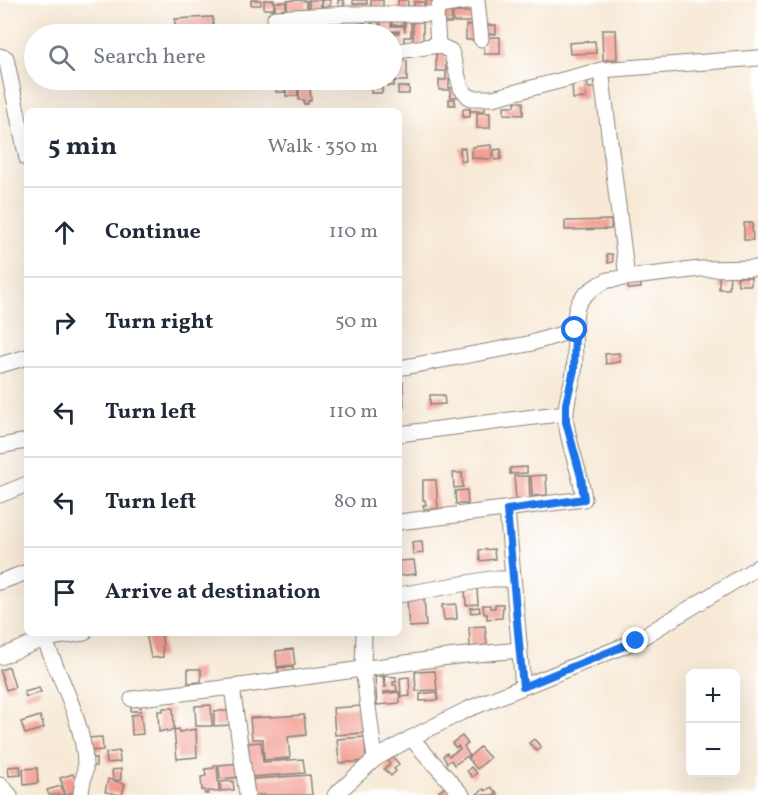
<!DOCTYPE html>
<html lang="en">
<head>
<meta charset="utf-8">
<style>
	:root { --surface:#fff; --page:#f2f2f3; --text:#1f2937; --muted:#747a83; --line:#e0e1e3 }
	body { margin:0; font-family:Vollkorn,serif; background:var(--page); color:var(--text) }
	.controls { position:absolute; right:18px; bottom:18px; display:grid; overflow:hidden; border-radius:9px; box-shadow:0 6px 24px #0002 }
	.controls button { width:54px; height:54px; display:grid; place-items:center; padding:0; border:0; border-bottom:2px solid var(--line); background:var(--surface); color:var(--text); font:30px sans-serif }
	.stop { position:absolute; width:18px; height:18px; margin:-14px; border:4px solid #1a73e8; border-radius:50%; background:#fff }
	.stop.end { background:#1a73e8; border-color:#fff; box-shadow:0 2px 6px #0008 }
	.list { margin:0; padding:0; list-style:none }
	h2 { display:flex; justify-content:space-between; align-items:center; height:78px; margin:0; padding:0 24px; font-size:26px }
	h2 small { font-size:20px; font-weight:400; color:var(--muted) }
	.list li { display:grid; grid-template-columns:39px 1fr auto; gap:18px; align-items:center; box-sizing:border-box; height:90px; padding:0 24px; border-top:2px solid var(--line) }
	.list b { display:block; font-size:22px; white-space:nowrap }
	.list em { font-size:20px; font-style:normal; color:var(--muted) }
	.icon { flex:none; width:33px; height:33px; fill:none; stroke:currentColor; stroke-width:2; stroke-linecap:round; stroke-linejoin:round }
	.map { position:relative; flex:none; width:758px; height:795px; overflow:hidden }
	.search { position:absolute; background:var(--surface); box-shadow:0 6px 24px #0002; left:24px; top:24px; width:378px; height:66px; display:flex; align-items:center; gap:15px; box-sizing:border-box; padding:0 21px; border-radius:33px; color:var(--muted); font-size:22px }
	.panel { position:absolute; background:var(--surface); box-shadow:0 6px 24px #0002; left:24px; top:108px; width:378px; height:528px; border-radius:9px }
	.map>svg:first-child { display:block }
	.building { fill:#f29b8f }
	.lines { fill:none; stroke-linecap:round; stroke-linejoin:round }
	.minor-casing { stroke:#8a8279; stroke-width:17 }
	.minor { stroke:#fff; stroke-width:15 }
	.route { stroke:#1a73e8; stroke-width:8 }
</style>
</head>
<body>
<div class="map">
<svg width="758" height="795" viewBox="0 0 758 795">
	<rect width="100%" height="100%" fill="#fff"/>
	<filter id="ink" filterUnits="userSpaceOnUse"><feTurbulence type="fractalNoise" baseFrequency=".0167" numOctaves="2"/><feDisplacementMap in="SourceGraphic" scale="12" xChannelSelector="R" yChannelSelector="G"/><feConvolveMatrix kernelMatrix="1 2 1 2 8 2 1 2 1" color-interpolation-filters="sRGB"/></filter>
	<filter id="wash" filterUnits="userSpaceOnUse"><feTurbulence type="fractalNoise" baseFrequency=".008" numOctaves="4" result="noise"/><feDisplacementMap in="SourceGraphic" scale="24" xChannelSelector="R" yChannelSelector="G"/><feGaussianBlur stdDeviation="1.35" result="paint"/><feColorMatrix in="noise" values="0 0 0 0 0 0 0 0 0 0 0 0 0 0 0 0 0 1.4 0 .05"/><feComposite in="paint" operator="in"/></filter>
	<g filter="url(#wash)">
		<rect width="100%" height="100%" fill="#f7e9d6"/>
		<g id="blocks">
			<path class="building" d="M251,0H261V5H251Z
				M264,0H274V9H264Z
				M295,0L307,1V9L287,10V1Z
				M309,0H321V11H309Z
				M322,0H330V7H322Z
				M338,0H344V7H338Z
				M353,0H367V4H353Z
				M371,0H383V7H371Z
				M398,0H408V10H398Z
				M426,0H437V8H426Z
				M275,2H286V10H275Z
				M414,2H424V11H414Z
				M441,12H451V23H441Z
				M453,12H473V22H453Z
				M210,17H213V26H211V29L190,30V33H186V30L175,31V19Z
				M392,17H403V25H392Z
				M365,21H371V34L362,33V34H354V25L365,23Z
				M381,21H391V26H404L405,32V21H411V37H404V47L392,49V33H399V31L381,32Z
				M373,22H379V34H373Z
				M413,22H423V45H413Z
				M324,23H334V31H324Z
				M291,24L312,25V34H291Z
				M278,25H289V34H278Z
				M337,25H343V34H337Z
				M466,25H475V40H466Z
				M483,25H496V34H483Z
				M314,26H322V34H314Z
				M247,30H255V34H247Z
				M602,30H616L617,59L603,60Z
				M484,37H500V54H484Z
				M595,41L596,53L570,54L569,43Z
				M436,54H446V71H436Z
				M395,61H407V81H395Z
				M446,69H454V79H449V88H458V97H450V90H439V80H446Z
				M595,77L596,88H588L587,78Z
				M392,78H394V86H388V80H392Z
				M265,80H277V82H265Z
				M286,80H298V96H286Z
				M310,80H318V86H310L311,101H308V104H304V100H299V88H302V83H310Z
				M585,82L586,98L573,99L572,83Z
				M276,84H285V92H276Z
				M371,84H382V93H371Z
				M398,87H409V94H398Z
				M449,99H455V105H449Z
				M515,102H523V115L504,114V106H515Z
				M470,105H485V111H470Z
				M463,109H470V117H463Z
				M477,113H490V128H477Z
				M491,145L492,156L491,159L472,158V147Z
				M460,148H465L466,161H461Z
				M501,149V159L495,160L494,150Z
				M611,220V229L565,230V221Z
				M744,223H752L753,240H744Z
				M607,254H612L613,262L608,263Z
				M719,274H730L729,289H719Z
				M737,277H751V285H738Z
				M641,282V288L628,289V283Z
				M619,353L620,362L606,364L605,354Z
				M403,382L404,407H399V383Z
				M430,395H444L445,404L430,405Z
				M527,467V473L510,474V468Z
				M453,473H462L463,487L454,488Z
				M546,475L547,495L532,496L531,476Z
				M514,476H529L530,499L516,500Z
				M423,480H436L438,509H424L423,505H426L425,500H423Z
				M467,490L468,504H456L455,491Z
				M422,541L423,553L413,554L412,542Z
				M494,549L495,559L480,561L479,550Z
				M414,560L416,574L399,576V561Z
				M477,589L478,604L466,605L465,590Z
				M424,598L426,626L409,627L407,600Z
				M456,604L457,619L444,620L442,605Z
				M495,604H503L502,618L487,619V614H484L483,605H490V608H495Z
				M479,607L480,612L471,613L470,608Z
				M485,626L487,645L470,647L469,627Z
				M146,633H162L163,657L151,658Z
				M293,649L295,665L277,667L276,651Z
				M9,667L15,687L6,690L0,670Z
				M293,667V673L278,675V668Z
				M188,669H201V682L188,683Z
				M435,671L437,690L416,691L415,672Z
				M383,676L384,687H386L384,676L396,677V682H393V685H396L397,691L384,692V694L399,692L400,703L377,705L375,677Z
				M409,677L410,696L401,697L400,678Z
				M39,688L41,692L26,697L24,692Z
				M437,692L438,700L420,701V694Z
				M131,705H140L141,711H131Z
				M211,705L212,726H196L195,706Z
				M362,706L364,733L335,735L333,708Z
				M163,708H173L174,729L170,730V732H167V730L159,732L158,711H163Z
				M214,711H231V725L214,726Z
				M141,714L143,734L132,735L131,715Z
				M304,715L306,735L288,737L290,758L264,760L263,739H252L250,718Z
				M40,716L44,728L25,734L21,722Z
				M179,729V732L196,729L197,757L177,759L174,730Z
				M462,736L468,744L464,746L469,755L454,765L451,760L447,763L443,756L447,753L449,756L460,749L458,746L456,748L452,743Z
				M102,737L103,750L88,751L87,738Z
				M365,737L366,761L339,763L337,739Z
				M534,739L541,747L537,751L529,743Z
				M261,742L263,762L303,759L305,773L251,777L248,743Z
				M480,747L490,758L477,769L468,758Z
				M119,751L120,762L107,763L106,753Z
				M393,757L399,764L394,769L396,771L391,776L384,769L390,764L388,761Z
				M90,758H96V766L91,767Z
				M240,763L241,777L220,779L219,765Z
				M214,765H217L219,792L208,791V794H205V790H202L201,777L206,776L205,769L214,768Z
				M20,766L21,775L9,776L8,767Z
				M471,767L477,773L472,777L467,771Z
				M37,768L38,783L24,785L23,769Z
				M121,769V780H113L112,770Z
				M73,774L79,790L66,795L60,778Z
				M310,775L312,795H254L253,779Z
				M108,779L125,784L122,795L105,792Z
				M233,781L234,790L221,791L220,782Z
				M61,786L64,795H49L47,790Z
				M446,786L454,795H441L439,792Z
				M491,787L498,795H476L484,789L486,791Z"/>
		</g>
	</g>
	<g filter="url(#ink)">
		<use href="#blocks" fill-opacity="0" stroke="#8a8279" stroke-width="1.5"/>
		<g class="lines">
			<g class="minor-casing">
				<path id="minor" d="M477,0L481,39
					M436,14L438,45L451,51L461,88L470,98H493L601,70L758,58
					M276,34L275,18L349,14H436L439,6L477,0
					M392,52L438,45
					M0,56L6,58L27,159
					M601,70L627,278
					M0,365L27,357
					M399,368L528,344L575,330
					M399,434L566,413
					M0,446L27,441
					M0,495L27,484
					M507,510L523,687
					M399,522L584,499C581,472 569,448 566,422C564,405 571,389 574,372C577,351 571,328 577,307C581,295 596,285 608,280L700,269L758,268
					M0,582L27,572
					M399,595L490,579H513
					M364,633L363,669L375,759
					M44,639C59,675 86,728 85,767C85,777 81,786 81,795
					M0,657L44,639L84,633
					M132,699L232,687
					M411,738L462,795
					M0,785L10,795
					M247,795L232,687L456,656L520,650
					M335,795L375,759L411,738L466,710L636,641L758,567"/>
			</g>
			<use href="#minor" class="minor"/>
		</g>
	</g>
	<g class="lines" filter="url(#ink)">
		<path class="route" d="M575,330L574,370L566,404V422L581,477L584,499L507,510L523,687L636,641"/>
	</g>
</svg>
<div class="controls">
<button>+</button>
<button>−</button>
</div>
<div class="stop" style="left:575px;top:330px"></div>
<div class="stop end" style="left:636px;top:641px"></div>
<div class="search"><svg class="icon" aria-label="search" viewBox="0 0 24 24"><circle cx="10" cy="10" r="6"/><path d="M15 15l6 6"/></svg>Search here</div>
<section class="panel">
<h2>5 min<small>Walk · 350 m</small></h2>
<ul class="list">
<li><svg class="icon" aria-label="ahead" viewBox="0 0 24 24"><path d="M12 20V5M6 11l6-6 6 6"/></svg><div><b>Continue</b></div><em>110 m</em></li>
<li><svg class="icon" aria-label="right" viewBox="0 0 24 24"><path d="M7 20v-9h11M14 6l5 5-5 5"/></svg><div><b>Turn right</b></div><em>50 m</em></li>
<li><svg class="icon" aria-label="left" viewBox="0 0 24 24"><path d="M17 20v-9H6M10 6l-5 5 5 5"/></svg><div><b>Turn left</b></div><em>110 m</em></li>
<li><svg class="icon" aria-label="left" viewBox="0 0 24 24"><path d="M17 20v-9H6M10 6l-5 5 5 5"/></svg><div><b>Turn left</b></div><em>80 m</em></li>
<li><svg class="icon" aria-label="arrive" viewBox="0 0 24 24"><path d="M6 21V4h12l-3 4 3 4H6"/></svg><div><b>Arrive at destination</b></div></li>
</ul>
</section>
</div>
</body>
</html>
